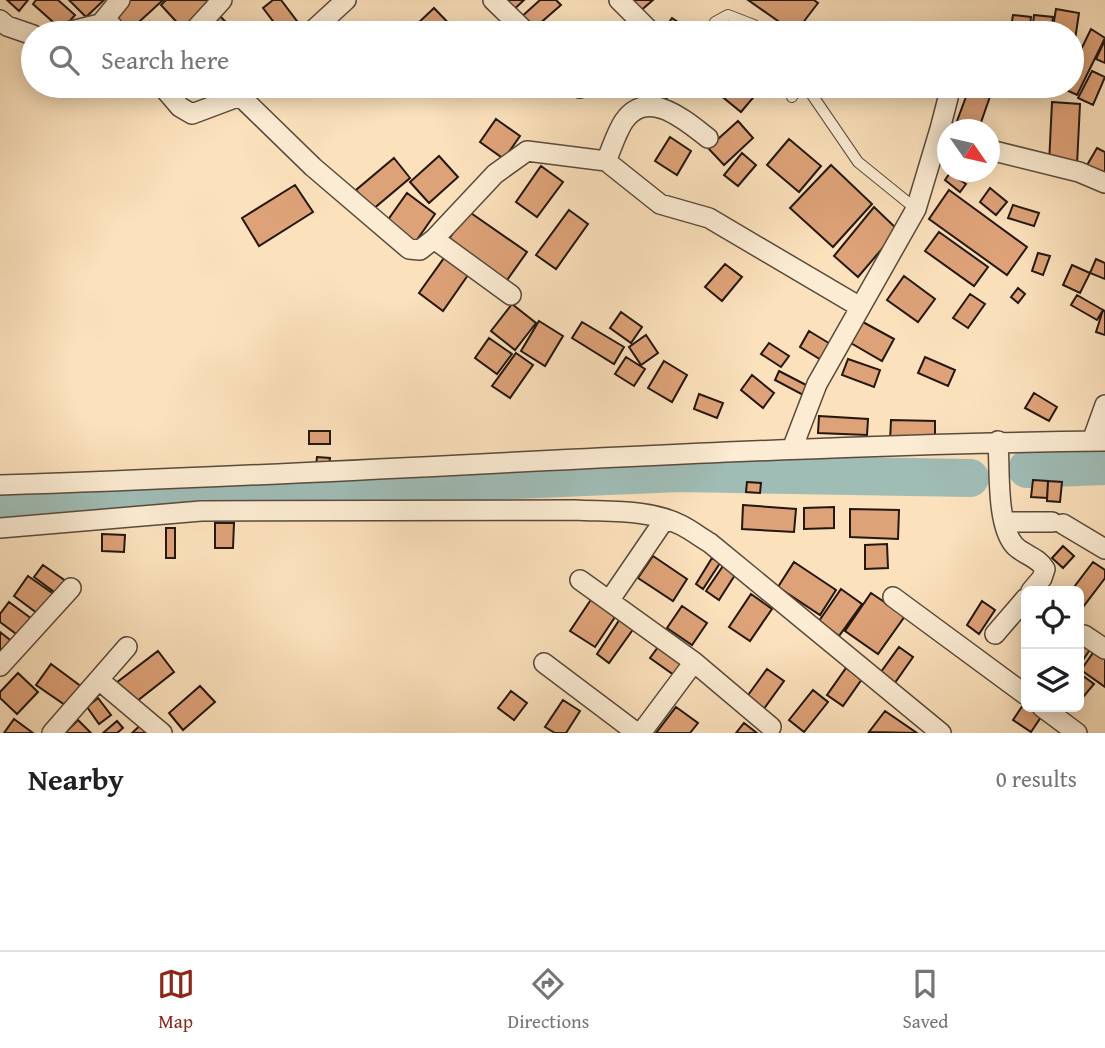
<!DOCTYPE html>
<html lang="en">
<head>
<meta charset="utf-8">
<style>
	:root { --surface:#fff; --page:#f6f6f6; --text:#202124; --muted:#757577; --line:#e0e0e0; --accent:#8f2418 }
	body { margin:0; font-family:"Gentium Book Plus",serif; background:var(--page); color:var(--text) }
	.controls { position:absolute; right:21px; bottom:21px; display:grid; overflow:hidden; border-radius:10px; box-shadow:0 4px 18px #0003 }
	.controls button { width:63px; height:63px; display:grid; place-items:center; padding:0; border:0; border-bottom:2px solid var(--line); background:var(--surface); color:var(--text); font:35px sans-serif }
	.compass { position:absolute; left:937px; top:119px; width:63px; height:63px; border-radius:50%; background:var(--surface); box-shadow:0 4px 18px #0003; rotate:124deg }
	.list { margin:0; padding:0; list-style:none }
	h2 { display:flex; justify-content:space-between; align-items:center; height:91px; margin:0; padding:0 28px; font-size:30px }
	h2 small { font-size:23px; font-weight:400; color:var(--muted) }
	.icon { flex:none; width:38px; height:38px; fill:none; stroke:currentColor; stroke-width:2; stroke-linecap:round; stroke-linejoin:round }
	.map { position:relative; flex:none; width:1105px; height:733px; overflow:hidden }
	.search { position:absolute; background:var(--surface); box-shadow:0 4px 18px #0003; left:21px; right:21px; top:21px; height:77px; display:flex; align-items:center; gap:18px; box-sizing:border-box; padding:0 24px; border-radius:38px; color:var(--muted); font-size:26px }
	.sheet { height:217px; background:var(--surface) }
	nav { display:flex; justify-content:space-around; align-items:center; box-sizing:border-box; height:98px; border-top:2px solid var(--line); background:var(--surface); font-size:19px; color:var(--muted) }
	nav a { display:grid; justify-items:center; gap:4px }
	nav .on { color:var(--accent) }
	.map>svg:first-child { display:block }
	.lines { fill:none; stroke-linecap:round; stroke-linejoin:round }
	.river { stroke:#9fbcb5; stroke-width:38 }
	.building { fill:#dea278; stroke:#231710; stroke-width:2 }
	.lane-casing { stroke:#594a3b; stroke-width:12 }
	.street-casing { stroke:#594a3b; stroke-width:22 }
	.lane { stroke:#fcecd3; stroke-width:10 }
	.street { stroke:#fcecd3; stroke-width:19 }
</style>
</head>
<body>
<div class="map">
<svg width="1105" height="733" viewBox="0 0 1105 733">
	<rect width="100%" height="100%" fill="#fbe1bc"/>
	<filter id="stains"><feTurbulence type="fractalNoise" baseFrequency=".00286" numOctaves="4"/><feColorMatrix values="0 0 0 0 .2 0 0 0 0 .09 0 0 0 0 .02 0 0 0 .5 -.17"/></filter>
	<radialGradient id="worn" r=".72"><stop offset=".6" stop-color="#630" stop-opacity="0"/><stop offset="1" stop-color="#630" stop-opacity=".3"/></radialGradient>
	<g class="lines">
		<path class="river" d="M1027,469L1105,466
			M0,502L680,473L970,478"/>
	</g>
	<path class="building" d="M7,0H28L19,11Z
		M36,0H58L75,15L62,30L33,4Z
		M69,0H104L86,17Z
		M127,0H163L128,32L112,14Z
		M166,0H214L183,29L161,5Z
		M273,0H281L306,33H282L263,8Z
		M502,0H524L509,14Z
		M540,0H556L561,5L530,32L519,19Z
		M626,0H653L638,13Z
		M748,0H814L818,3L795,33Z
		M434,8L458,33H420L414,27Z
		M1056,9L1079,13L1072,60V33H1052Z
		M1013,15L1031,17L1029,33H1010Z
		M1034,15L1053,17L1051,33H1032Z
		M220,16L236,33H201Z
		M672,18L693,32L692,33H661Z
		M149,22L160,33H137Z
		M1091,29L1105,38L1077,95L1062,88L1063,86H1072V68Z
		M1105,40V63L1096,59Z
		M1092,71L1105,77L1093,105L1078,98Z
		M174,86H198L185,98Z
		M479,86H493L485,93Z
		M643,86H678L662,103Z
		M709,86H763L741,112Z
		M970,86L993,88L979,128L957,121Z
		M1052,102L1080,104L1077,165L1049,164Z
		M496,119L520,136L504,159L480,142Z
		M738,121L753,138L724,165L708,148Z
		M670,137L691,151L677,175L655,161Z
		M789,139L821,166L799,192L767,165Z
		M1097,148L1105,152V178L1086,167Z
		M742,153L756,165L738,186L724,175Z
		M439,156L458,177L429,203L410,182Z
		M394,158L410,178L372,210L356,190Z
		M831,165L872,204L833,247L790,208Z
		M541,166L563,182L537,217L516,202Z
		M950,173L966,184L960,192L945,180Z
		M295,185L313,212L259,246L242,218Z
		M990,188L1007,202L996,215L980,202Z
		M949,190L1027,247L1007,275L929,219Z
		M407,193L435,214L414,244L385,224Z
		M1013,205L1039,213L1034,226L1008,218Z
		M874,207L898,230L858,277L834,256Z
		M569,210L588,224L556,269L536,255Z
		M468,211L527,252L505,283L447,242Z
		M939,232L988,267L974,286L925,251Z
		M1038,253L1050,256L1043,275L1032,271Z
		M444,258L468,275L443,311L419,293Z
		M1096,259L1105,263V279L1090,273Z
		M725,264L742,277L722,301L705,287Z
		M1072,265L1090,273L1080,293L1063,285Z
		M904,276L935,299L918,322L887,300Z
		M1018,288L1025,294L1018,303L1011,297Z
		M970,294L985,304L968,328L953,318Z
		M1077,295L1103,310L1097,320L1071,305Z
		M512,304L536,323L515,350L491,331Z
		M1103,310L1105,311V335L1096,332Z
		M621,312L642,327L631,343L610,328Z
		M539,321L563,336L545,366L521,351Z
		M861,321L894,339L882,361L849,342Z
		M582,322L624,347L614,364L572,338Z
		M809,331L832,345L823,361L800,347Z
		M646,335L658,353L641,365L629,347Z
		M489,338L512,354L497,374L475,358Z
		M769,343L789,356L781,367L761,354Z
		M516,353L533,365L510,398L492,386Z
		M626,357L645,369L634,386L615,374Z
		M925,357L955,370L948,386L918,373Z
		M848,359L880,370L874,387L842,375Z
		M664,361L687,375L672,402L648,388Z
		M779,371L810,387L805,396L775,380Z
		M752,375L774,393L763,408L741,390Z
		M1034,393L1057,407L1049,421L1025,408Z
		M699,394L723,403L717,418L694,409Z
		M819,416L868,419L867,435L818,433Z
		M891,420L935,421V442L890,441Z
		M309,431H330V444H309Z
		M317,457L330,458L329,466L316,465Z
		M1033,480L1048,481L1047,498L1031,497Z
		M1048,481L1062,482L1060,502L1047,501Z
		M747,482L761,483L760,493L746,492Z
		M743,505L796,509L794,532L742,529Z
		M834,507V528L804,529V508Z
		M850,509L899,510L898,539L850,537Z
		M215,523H234L233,548H215Z
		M166,528H175V558H166Z
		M102,534L125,535L124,552L102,551Z
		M887,544L888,568L865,569V545Z
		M1063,546L1074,556L1063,568L1052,558Z
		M653,556L687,579L673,601L638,578Z
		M712,558L720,563L703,589L696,584Z
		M794,562L836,590L820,615L778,587Z
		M1093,562L1105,570V578L1083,607L1079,604V591H1071Z
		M43,565L70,584L61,597L34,577Z
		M723,566L735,575L719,600L706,591Z
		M28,576L55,595L41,616L14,596Z
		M841,589L862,604L839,636L819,621Z
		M871,593L905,616L878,654L845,631Z
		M751,594L772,609L750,641L729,627Z
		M592,598L617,614L595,647L570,631Z
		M982,601L995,610L979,634L967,625Z
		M9,602L36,622L23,639L0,622V614Z
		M682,606L707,623L692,645L667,628Z
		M620,619L634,628L609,663L597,654Z
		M0,632L14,643L0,662Z
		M1079,639L1091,648L1079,666Z
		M661,643L684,660L674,675L650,658Z
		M899,647L913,657L892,687L878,676Z
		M1095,650L1105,658V687L1081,670Z
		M158,651L174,672L132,705L116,683Z
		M51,664L82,687L68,707L36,685Z
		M846,668L862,679L843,706L827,695Z
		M767,669L784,681L763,710L746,698Z
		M18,673L38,692L17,714L0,698V692Z
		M1079,673L1094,684L1079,702Z
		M200,686L215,702L183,730L169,713Z
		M813,690L828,702L804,732L789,720Z
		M511,691L527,703L514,720L498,708Z
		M98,698L111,715L99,724L87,707Z
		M563,700L580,711L566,733H555L545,727Z
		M1025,702L1026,707H1032L1043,714L1031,732L1013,720Z
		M676,707L698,723L690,733H656Z
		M885,711L917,733L869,732Z
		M14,719L33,733H4Z
		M78,720L91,733H65Z
		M117,721L123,728L117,733H103Z
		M145,721L157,733H132Z
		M744,723L757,733H736Z"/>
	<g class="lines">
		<g class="lane-casing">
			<path id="lane" d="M715,22L728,15L754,25L763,33
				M806,86L858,162L916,209
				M792,97L798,86"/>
		</g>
		<g class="street-casing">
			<path id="street" d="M493,0L527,33
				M619,0L652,33
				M0,20L7,26L33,35
				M102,22L120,0
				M63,33L108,22L119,33
				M192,33L222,0
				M310,33L346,0
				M162,86L180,107L192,114L240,96L251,86
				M577,86L580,88
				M240,96L313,167L409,249L420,250L434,239L495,174L527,151L606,161L660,204L709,218L860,307
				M940,129L948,98
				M990,150L1079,172L1105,183
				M606,161C612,148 616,133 624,121C648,87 686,121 708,138
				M434,239L511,295
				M998,441C1000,468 996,526 1015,546C1024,555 1038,557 1045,569L1042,578L1031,591
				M1092,441L1105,405
				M792,449L817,384L916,209L940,129L948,132
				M0,485C368,474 736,445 1105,441
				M1004,522H1052
				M1063,524L1105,549
				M0,528L201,511L575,510C609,512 650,509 681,525C691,530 700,537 710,543L941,733
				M580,580L694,662L771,727
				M893,597L1026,695
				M609,601L665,519
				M995,634L1026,598
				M1084,635L1105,649
				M544,663L637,733
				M0,666L71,588
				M99,680L162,733
				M1042,707L1077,733
				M52,733L127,647
				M641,733L694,662"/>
		</g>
		<use href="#lane" class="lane"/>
		<use href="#street" class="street"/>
	</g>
	<rect width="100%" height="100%" filter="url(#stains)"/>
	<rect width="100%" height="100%" fill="url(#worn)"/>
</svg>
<div class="controls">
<button><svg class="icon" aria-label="locate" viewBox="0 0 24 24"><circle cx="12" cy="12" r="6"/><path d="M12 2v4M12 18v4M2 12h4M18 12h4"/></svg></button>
<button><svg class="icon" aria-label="layers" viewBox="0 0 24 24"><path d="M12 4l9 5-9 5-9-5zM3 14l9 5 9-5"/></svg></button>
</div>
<svg class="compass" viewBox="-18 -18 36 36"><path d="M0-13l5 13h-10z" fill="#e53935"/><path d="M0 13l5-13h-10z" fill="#757577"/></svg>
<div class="search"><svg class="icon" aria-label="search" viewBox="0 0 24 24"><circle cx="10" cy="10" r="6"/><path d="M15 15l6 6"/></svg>Search here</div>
</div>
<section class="sheet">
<h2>Nearby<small>0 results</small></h2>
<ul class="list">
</ul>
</section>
<nav>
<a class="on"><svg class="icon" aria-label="map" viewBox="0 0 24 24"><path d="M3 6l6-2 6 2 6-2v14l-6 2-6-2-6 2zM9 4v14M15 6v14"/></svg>Map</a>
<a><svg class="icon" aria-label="directions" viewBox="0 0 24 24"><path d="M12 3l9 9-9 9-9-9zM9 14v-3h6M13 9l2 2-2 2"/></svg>Directions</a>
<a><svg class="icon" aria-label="saved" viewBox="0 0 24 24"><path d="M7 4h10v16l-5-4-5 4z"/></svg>Saved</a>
</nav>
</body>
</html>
